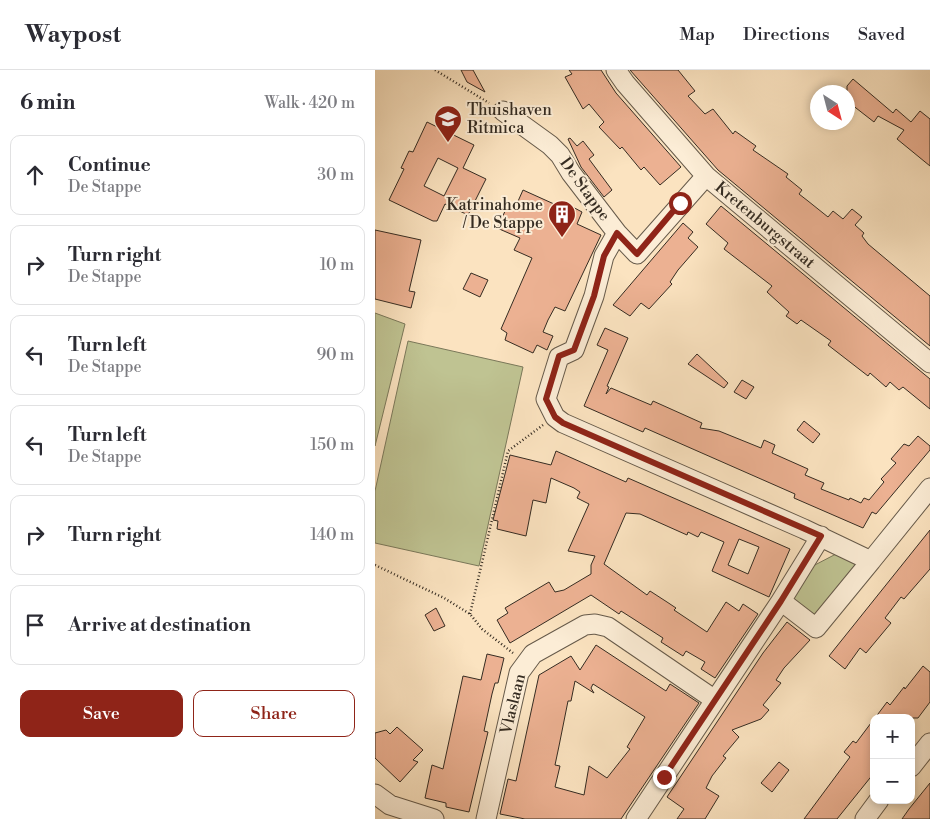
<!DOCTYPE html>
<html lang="en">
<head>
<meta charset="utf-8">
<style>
	:root { --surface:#fff; --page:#f2f2f3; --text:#2b2b33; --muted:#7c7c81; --line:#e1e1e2; --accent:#8f2418 }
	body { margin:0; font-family:"Libre Bodoni",serif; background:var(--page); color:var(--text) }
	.controls { position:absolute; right:15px; bottom:15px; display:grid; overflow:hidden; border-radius:10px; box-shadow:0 2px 8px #0003 }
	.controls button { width:45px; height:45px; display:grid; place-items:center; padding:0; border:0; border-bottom:1px solid var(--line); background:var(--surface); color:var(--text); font:25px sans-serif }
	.compass { position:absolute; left:435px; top:15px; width:45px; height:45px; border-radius:50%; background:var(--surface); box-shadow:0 2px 8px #0003; rotate:144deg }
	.stop { position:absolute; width:15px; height:15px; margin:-11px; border:4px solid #8f2418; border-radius:50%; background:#fff }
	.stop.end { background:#8f2418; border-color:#fff; box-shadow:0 1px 5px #0008 }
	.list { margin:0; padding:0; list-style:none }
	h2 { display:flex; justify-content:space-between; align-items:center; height:65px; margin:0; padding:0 20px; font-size:21px }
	h2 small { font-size:16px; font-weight:400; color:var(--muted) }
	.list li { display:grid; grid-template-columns:32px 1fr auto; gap:15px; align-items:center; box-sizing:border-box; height:80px; margin:0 10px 10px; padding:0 10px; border:1px solid var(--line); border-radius:10px }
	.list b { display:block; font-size:19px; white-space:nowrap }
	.list p { margin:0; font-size:16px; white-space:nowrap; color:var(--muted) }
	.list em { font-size:16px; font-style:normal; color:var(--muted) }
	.actions { display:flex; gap:10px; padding:15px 20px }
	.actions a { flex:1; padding:11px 0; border:1px solid var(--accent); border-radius:10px; text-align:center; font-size:18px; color:var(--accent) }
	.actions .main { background:var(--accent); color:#fff }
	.icon { flex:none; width:28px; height:28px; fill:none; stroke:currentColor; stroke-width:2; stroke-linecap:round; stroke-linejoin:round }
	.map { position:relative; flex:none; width:555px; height:749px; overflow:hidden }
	header { display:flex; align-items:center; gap:30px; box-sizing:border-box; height:70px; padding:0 25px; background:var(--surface); border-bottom:1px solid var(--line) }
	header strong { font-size:24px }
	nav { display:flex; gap:28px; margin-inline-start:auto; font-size:18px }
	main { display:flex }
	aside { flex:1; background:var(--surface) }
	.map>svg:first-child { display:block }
	.green { fill:#bfc392; stroke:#7a785a }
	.building { fill:#ecb192; stroke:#352c22; fill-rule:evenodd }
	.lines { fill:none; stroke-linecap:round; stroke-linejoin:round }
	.minor-casing { stroke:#665a4a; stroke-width:21 }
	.path { stroke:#352c22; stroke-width:2.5; stroke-dasharray:1 2.5; stroke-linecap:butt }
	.minor { stroke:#fcedd6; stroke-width:19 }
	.route { stroke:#8f2418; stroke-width:6 }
	.labels { text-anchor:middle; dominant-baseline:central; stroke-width:4; stroke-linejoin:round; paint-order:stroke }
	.poi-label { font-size:16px; fill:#352c22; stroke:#fcedd6; text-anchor:start }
	.street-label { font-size:16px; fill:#352c22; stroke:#fcedd6 }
</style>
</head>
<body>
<header>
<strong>Waypost</strong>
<nav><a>Map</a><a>Directions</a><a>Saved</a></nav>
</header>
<main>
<aside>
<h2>6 min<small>Walk · 420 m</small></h2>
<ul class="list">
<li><svg class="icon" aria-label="ahead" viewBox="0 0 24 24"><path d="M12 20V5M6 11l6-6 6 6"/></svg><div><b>Continue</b><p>De Stappe</p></div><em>30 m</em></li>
<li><svg class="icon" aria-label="right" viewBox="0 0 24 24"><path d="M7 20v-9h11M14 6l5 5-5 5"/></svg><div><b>Turn right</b><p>De Stappe</p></div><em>10 m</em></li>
<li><svg class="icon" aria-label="left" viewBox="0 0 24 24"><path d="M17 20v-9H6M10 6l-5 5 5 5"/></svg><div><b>Turn left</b><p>De Stappe</p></div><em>90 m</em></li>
<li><svg class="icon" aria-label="left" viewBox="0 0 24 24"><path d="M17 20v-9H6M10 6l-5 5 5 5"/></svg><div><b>Turn left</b><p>De Stappe</p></div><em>150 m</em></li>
<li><svg class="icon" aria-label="right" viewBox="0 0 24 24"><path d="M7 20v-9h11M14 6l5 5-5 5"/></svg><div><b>Turn right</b></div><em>140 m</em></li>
<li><svg class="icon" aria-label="arrive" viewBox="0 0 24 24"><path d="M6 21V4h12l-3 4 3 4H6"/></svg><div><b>Arrive at destination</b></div></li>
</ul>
<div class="actions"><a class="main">Save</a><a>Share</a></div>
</aside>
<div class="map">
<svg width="555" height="749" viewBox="0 0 555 749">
	<rect width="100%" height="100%" fill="#fbe3c0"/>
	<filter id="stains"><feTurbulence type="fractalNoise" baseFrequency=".004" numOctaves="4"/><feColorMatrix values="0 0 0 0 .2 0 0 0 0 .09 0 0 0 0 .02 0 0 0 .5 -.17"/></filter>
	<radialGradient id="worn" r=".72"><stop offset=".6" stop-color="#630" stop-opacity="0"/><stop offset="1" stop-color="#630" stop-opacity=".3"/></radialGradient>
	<path class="green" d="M0,243L30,254L0,376Z
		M33,271L148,297L104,496L0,473V421Z
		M461,484L486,497L444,547L414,529L436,497Z"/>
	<path class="building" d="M86,0H98L110,22L92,12Z
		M194,0H226L241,23L306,97L285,115L269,97L266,100L247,77L245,79L224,57L229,52L214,34L208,39L190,7L197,4Z
		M255,0H303L320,21L313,26L330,44L338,39L358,64L360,61L381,76L378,80L413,104L411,107L427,120L424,124L433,131L453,147L458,141L468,149L477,139L487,147L480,155L489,163L487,166L493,174L555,226V276L343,100Z
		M478,9L518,43L521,39L536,52L545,41L555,49V96L522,69L529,60L503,46L499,52L472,31V16Z
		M52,52L99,75L88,98L111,109L93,145L70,134L62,151H58L14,130L29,99L26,98L34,81L38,82ZM63,88L83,98L69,126L49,116Z
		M195,68L202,76L208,71L219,85L214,89L237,120L229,127L206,97L193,69Z
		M148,120L179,134L193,138L194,135L207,142L202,154L226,165L190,241L180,237L173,250L168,262L178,266L172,280L162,275L158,283L130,270L132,263L126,259L157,188L139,180L145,168L122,158L133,135L140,138Z
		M346,136L555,309V339L528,317L524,320L515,312L511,317L495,303L493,306L453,275L456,271L426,250L422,254L411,246L414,242L392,222L397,216L349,179L353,173L331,154Z
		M308,153L318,162L313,168L323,177L303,200L295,212L297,214L274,239L266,233L255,246L238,235Z
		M0,160L46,170L34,221L40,222L36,238L0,229Z
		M96,203L113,210L105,227L88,219Z
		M230,258L253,268L232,316L234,317L231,324L236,318L276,335L278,331L327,353L325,358L344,361L386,378L389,370L400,375L397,383L433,399L430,405L449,413L446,419L474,430L475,428L486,433L489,428L494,430L509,412L506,409L521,393L516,389L529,374L534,376L543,366L555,376V380L501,444L497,442L488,458L419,428L420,424L270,358L268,362L209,336L233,280L222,275Z
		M322,284L353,313L349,318L313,294Z
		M367,310L379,317L371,329L359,322Z
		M429,351L445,364L438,373L422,360Z
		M181,381L251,412L253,408L415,479L394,527L337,501L349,472L326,462L323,467L313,462L312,465L265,444L251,443L229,494L272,525L275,521L292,532L301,538L299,540L332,562L351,532L364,541L368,534L383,544L340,608L326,599L330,592L311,581L308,586L286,572L288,568L257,548L246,541L244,544L216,525L135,573L122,550L133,543L130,538L174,512L180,522L189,520L216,504V495L220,486L193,481L214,434L202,428L205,422L199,418L176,408L171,433L158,430L151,466L122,459L123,451L118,450L135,385L176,395ZM364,469L384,477L373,504L353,495Z
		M555,460V499L529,529L526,527L510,548L516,553L491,583L485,578L470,599L454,586Z
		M61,538L70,556L59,561L50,545Z
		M412,552L435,570L409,598L401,610L406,613L388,635L394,640L386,649L357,660L364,667L348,686L351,688L337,706L331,718L344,726L330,749H302L309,739L292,727L388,583Z
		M221,575L291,621L295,614L324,633L246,749H150L125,744L133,709L141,711L164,605L196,586L205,600ZM200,611L219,623L216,618L218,614L270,647L252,677L255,679L232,708L214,696L209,725L180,717L185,696L180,695L184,676L193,631H196Z
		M112,584L129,588L123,613H120L117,624L109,661L113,662L94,742L71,737V733L50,728L57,695L68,699L88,606L106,610Z
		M548,596L555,602V632L543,648H500L512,632L515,635L529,617L530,619Z
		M499,649V703L462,749H429L475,687L469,682L478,671L481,673Z
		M22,657L48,680L38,690L43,692L25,712L0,688V663L11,660L15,664Z
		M404,692L414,700L397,722L386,713Z
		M555,713V749H527L534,739Z"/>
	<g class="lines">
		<g class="minor-casing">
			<path id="minor" d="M241,0L250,13L331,106L555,293
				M128,41L175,75L185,85L196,103L242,163
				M331,106L262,184L242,163L229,186L219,226L199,280L184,287L171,329L180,347L188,353L429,459L496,491L441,558L406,531L446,466
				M496,491L555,418
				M536,697L555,673
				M0,724L15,735L59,749
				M111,749L144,603L158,584L210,555L220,554L233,557L340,630
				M261,749L406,531
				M490,749L504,730"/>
		</g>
		<path class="path" d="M60,0L114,33
			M0,495L69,528L95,544L107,559L138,583
			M95,544L133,381L168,355"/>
		<use href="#minor" class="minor"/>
	</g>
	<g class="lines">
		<path class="route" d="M289,707L406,531L446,466L188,353L180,347L171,329L184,286L199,280L219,226L229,186L242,163L262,184L305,133"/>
	</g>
	<defs>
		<g id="school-pin" transform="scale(1.4375)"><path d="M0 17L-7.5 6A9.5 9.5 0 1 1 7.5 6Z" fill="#8f2418" stroke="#fcedd6"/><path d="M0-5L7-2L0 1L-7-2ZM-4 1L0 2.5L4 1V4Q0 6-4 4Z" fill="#fff"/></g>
		<g id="building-pin" transform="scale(1.4375)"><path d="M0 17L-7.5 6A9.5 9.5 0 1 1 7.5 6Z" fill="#8f2418" stroke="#fcedd6"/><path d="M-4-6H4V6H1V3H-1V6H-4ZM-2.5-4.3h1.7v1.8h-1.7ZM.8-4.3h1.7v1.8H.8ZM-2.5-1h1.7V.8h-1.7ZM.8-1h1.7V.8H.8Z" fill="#fff"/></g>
	</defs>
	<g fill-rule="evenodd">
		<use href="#school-pin" x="73" y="49"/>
		<use href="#building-pin" x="187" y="144"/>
	</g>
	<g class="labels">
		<g class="poi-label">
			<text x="92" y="40">Thuishaven<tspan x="92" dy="18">Ritmica</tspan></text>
			<text x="168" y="135" text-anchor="end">Katrinahome<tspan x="168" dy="18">/ De Stappe</tspan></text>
		</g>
		<g class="street-label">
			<text transform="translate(210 119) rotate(54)">De Stappe</text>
			<text transform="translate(390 155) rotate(40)">Kretenburgstraat</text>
			<text transform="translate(138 634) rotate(-76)">Vlaslaan</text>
		</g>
	</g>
	<rect width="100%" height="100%" filter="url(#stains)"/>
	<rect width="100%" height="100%" fill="url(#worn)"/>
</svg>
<div class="controls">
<button>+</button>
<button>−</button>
</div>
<svg class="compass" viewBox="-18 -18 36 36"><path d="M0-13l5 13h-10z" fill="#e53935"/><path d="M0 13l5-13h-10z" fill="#7c7c81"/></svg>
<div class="stop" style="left:305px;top:133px"></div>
<div class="stop end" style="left:289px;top:707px"></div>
</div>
</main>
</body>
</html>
